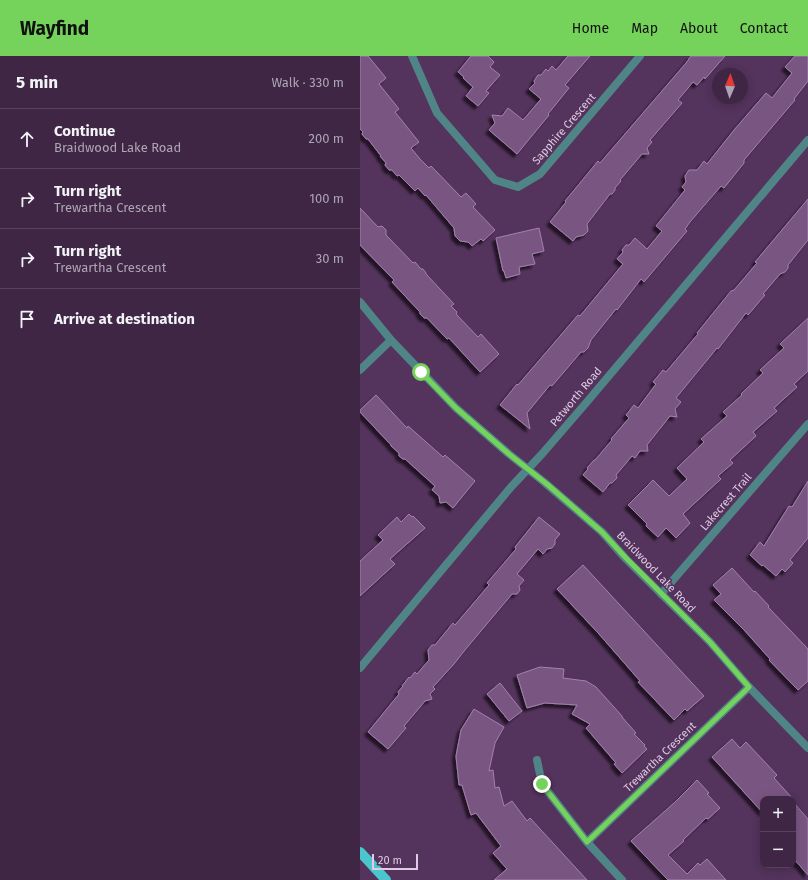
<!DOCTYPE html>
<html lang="en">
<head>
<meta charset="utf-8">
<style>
	:root { --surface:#3f2645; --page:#462e4c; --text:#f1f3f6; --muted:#ada5b3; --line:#58435e; --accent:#75d25b }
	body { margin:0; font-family:"Fira Sans",sans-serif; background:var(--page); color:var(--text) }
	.controls { position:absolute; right:12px; bottom:12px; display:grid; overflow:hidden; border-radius:8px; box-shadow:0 2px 10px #0003 }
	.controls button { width:36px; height:36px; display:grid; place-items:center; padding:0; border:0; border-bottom:1px solid var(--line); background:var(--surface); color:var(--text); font:20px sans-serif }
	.compass { position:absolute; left:352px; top:12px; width:36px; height:36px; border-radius:50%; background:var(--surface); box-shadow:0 2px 10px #0003; rotate:2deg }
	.scale { position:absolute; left:12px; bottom:10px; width:46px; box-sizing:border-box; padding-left:4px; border:2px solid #dfcce4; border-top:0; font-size:11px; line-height:14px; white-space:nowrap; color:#dfcce4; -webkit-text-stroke:3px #54335c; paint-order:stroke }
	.stop { position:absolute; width:12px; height:12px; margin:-9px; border:3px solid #75d25b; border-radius:50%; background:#fff }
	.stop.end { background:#75d25b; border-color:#fff; box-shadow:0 1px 4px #0008 }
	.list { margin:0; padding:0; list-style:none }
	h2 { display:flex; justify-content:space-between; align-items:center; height:52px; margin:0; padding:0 16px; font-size:17px }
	h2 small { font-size:13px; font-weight:400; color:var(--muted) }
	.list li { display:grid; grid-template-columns:26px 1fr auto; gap:12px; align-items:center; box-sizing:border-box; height:60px; padding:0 16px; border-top:1px solid var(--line) }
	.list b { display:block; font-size:15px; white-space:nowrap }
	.list p { margin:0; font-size:13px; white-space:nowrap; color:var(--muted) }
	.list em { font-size:13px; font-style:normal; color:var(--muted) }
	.icon { flex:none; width:22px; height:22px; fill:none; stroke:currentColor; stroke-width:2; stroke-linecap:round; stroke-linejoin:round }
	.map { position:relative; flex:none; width:448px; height:824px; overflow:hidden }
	header { display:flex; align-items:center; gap:24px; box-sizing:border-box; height:56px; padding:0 20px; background:var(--accent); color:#111 }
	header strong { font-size:19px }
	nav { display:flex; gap:22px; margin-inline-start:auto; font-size:14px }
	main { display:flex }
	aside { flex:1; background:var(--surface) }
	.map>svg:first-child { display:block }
	.building { fill:#795682; stroke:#a580af; filter:url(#shadow) }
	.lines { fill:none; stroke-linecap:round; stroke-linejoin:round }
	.minor { stroke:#508588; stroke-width:8 }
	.tertiary { stroke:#508588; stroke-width:8 }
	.primary { stroke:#4bc6cc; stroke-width:10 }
	.route { stroke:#75d25b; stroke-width:5 }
	.labels { text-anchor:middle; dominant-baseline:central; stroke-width:3; stroke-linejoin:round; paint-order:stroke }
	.street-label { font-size:11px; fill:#dfcce4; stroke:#54335c }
</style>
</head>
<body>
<header>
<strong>Wayfind</strong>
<nav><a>Home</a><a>Map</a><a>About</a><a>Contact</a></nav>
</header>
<main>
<aside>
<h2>5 min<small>Walk · 330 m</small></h2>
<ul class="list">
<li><svg class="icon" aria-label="ahead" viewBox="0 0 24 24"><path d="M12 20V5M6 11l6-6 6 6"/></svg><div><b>Continue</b><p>Braidwood Lake Road</p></div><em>200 m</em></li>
<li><svg class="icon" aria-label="right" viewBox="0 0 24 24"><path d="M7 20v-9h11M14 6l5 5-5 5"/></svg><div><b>Turn right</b><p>Trewartha Crescent</p></div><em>100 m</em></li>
<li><svg class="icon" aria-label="right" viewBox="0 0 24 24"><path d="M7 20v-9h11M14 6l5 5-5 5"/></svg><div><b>Turn right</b><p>Trewartha Crescent</p></div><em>30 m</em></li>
<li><svg class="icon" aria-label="arrive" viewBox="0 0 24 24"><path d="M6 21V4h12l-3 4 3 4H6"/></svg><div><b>Arrive at destination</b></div></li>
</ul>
</aside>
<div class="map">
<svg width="448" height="824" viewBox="0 0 448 824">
	<defs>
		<filter id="shadow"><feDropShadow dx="-3.5" dy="3.5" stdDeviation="1" flood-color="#0009"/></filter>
	</defs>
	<rect width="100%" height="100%" fill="#54335c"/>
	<path class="building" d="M0,0H8L26,22L19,28L39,53L35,56L59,86L51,92L60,103L69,112L71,110L101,141L106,137L116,148L113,151L135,174L123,185L121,183L112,190L108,186L100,185L95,180L94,172L66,139L65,140L58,132L55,135L39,119L37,120L32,114H29L25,109L26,107L20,100H21L8,83H6L2,78L3,76L0,73Z
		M111,0H128L134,6L130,11L140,19L126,35L129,37L118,50L106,40L113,31L103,22L104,21L98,16Z
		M208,0H230L205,29L209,32L188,58L189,59L157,98L129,74L135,67L132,59L142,60L148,52L163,64L181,43L169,33L175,27L174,25L178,19H181L186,13L188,15L192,10L196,14Z
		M331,0H365L345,23L344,21L337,29L333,26L318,44L322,47L290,84L292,86L287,92L289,98H282L260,124L261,125L255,132V134L252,138H250L227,168L228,175L224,179L216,181L213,185L190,166L206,146L205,145L215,133L238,105L240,107L326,7Z
		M435,0H448V25L434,43L435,44L384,104V107L364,132L361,130L330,166L325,173L327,175L284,226L281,223L257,254L256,253L231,284L228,292L224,296H221L192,330L190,329L167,357L170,373L140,349L157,328L158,329L218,259L220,260L263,208L257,203L263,196L262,194L266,189H269L275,182L287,193L302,175L296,170L325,134L322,131L326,126L325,120L329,114H337L344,105L347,108L374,74L406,37L412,42L432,17L425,11Z
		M448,143V184L428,209V212L425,216L420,218L403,238L405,239L399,246L388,259L386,257L358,293L357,292L316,342L321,346L315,353L317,361L310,360L287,389L288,395H280L275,402L272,400L256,419L257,422L252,427H250L243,436L223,419L228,413L227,412L234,404H235L252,384L251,383L269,362L266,359L274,349L278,352L296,328L293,326L303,314L306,316L338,278L337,277L371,235L374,234L397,207L395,206Z
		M0,152L18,171L22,170L26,174V179L53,207L55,206L61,213H63L66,217V218L94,248L91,250L97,256L96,258L118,281L121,278L139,298L120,316L89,282L87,283L67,262H64L60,258V256L32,226L34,224L0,189Z
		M179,172L184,195L172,198L175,208L159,211L160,218L146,222L144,215H143L136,182Z
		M448,262V315L434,328L437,331L414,352L417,355L393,376L396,380L370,404L373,407L358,420L361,423L323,458L330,467L316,482L306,472L298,481L286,470L287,468L268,449L293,424L309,440L327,423L317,412L344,386L341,383L367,360L363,356L382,339L381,338L403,317L400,314L424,292L420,288Z
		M16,339L47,372L48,370L83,401L85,399L115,425L93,452L86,446L80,447L79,440L72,434L75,430L45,403H43L39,400V397L31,390V389L0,356V354Z
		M448,425V482L430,504L433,507L425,516L422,513L416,520L403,509L402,510L390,499L400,486L404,490L429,450L432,451Z
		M49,458L52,461L53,460L65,472L30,503L35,508L0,540V505L23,484L18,479L37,461L41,466Z
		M179,461L200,478L195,484V488L192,492L187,493L183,498L178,493L157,518L164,524L159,530L160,534L157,538H152L105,594L94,608L73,631L75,633L70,638L72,643L65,645L44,670L46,672L28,693L8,676L39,638L38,636L43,630H42L49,621L50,622L55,616L57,618L69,604L68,594L72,589H75L93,567L95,569L129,529L127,527L156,493L155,491Z
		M223,509L344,640L327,655L325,653L314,664L278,626L280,625L239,578L197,533Z
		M372,512L394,536L395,535L409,550L408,551L448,593V625L438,634L409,604L410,603L385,575L354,544L361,538L353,529Z
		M180,611L204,613L203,622L226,625L236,631L262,660V661L276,677L274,678L285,689L284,690L287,693L262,717L254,708L256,707L226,672L230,668L212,658L217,649L185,647L167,652L157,619Z
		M140,627L162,655L149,665L127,638Z
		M114,653L144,671L135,687L129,715L133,714L135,732L139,731L144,750L152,745L167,765L170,762L227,824H134L147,813L133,797L141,790L116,757L111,759L102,729H99L96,700L101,674Z
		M372,683L380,692L386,686L417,719L414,722L433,743H403V757L352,701Z
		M337,724L349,737L347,738L360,752L348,763L346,762L323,784L324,785L308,799L327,818L338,807L340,809L347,803L366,824H308L271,785L314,747Z
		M433,746L448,763V819L433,802Z"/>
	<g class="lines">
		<path class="minor" d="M52,0L77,57L135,124L158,131L180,118L280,0
			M0,314L31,284
			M301,538L448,368
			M0,612L151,431L182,398L226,347L448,84
			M177,704L182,728L227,786L262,824
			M227,786L389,631"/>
		<path class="tertiary" d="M0,246L31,284L96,352L149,398L184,426L242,476L266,503L350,586L389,631L448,692"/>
		<path class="primary" d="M0,796L26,824"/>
	</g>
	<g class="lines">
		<path class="route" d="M61,316L96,352L149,398L188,429L242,476L266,502L350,586L389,631L227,786L182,728"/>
	</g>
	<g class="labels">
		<g class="street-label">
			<text transform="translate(204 73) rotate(-49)">Sapphire Crescent</text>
			<text transform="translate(216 341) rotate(-50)">Petworth Road</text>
			<text transform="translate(366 446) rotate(-49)">Lakecrest Trail</text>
			<text transform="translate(296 516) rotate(46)">Braidwood Lake Road</text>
			<text transform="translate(300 701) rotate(-44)">Trewartha Crescent</text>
		</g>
	</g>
</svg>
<div class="controls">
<button>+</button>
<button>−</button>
</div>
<svg class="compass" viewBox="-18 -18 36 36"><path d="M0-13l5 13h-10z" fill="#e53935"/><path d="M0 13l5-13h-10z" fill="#ada5b3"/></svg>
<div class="scale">20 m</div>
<div class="stop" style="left:61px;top:316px"></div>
<div class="stop end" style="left:182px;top:728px"></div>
</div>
</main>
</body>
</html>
